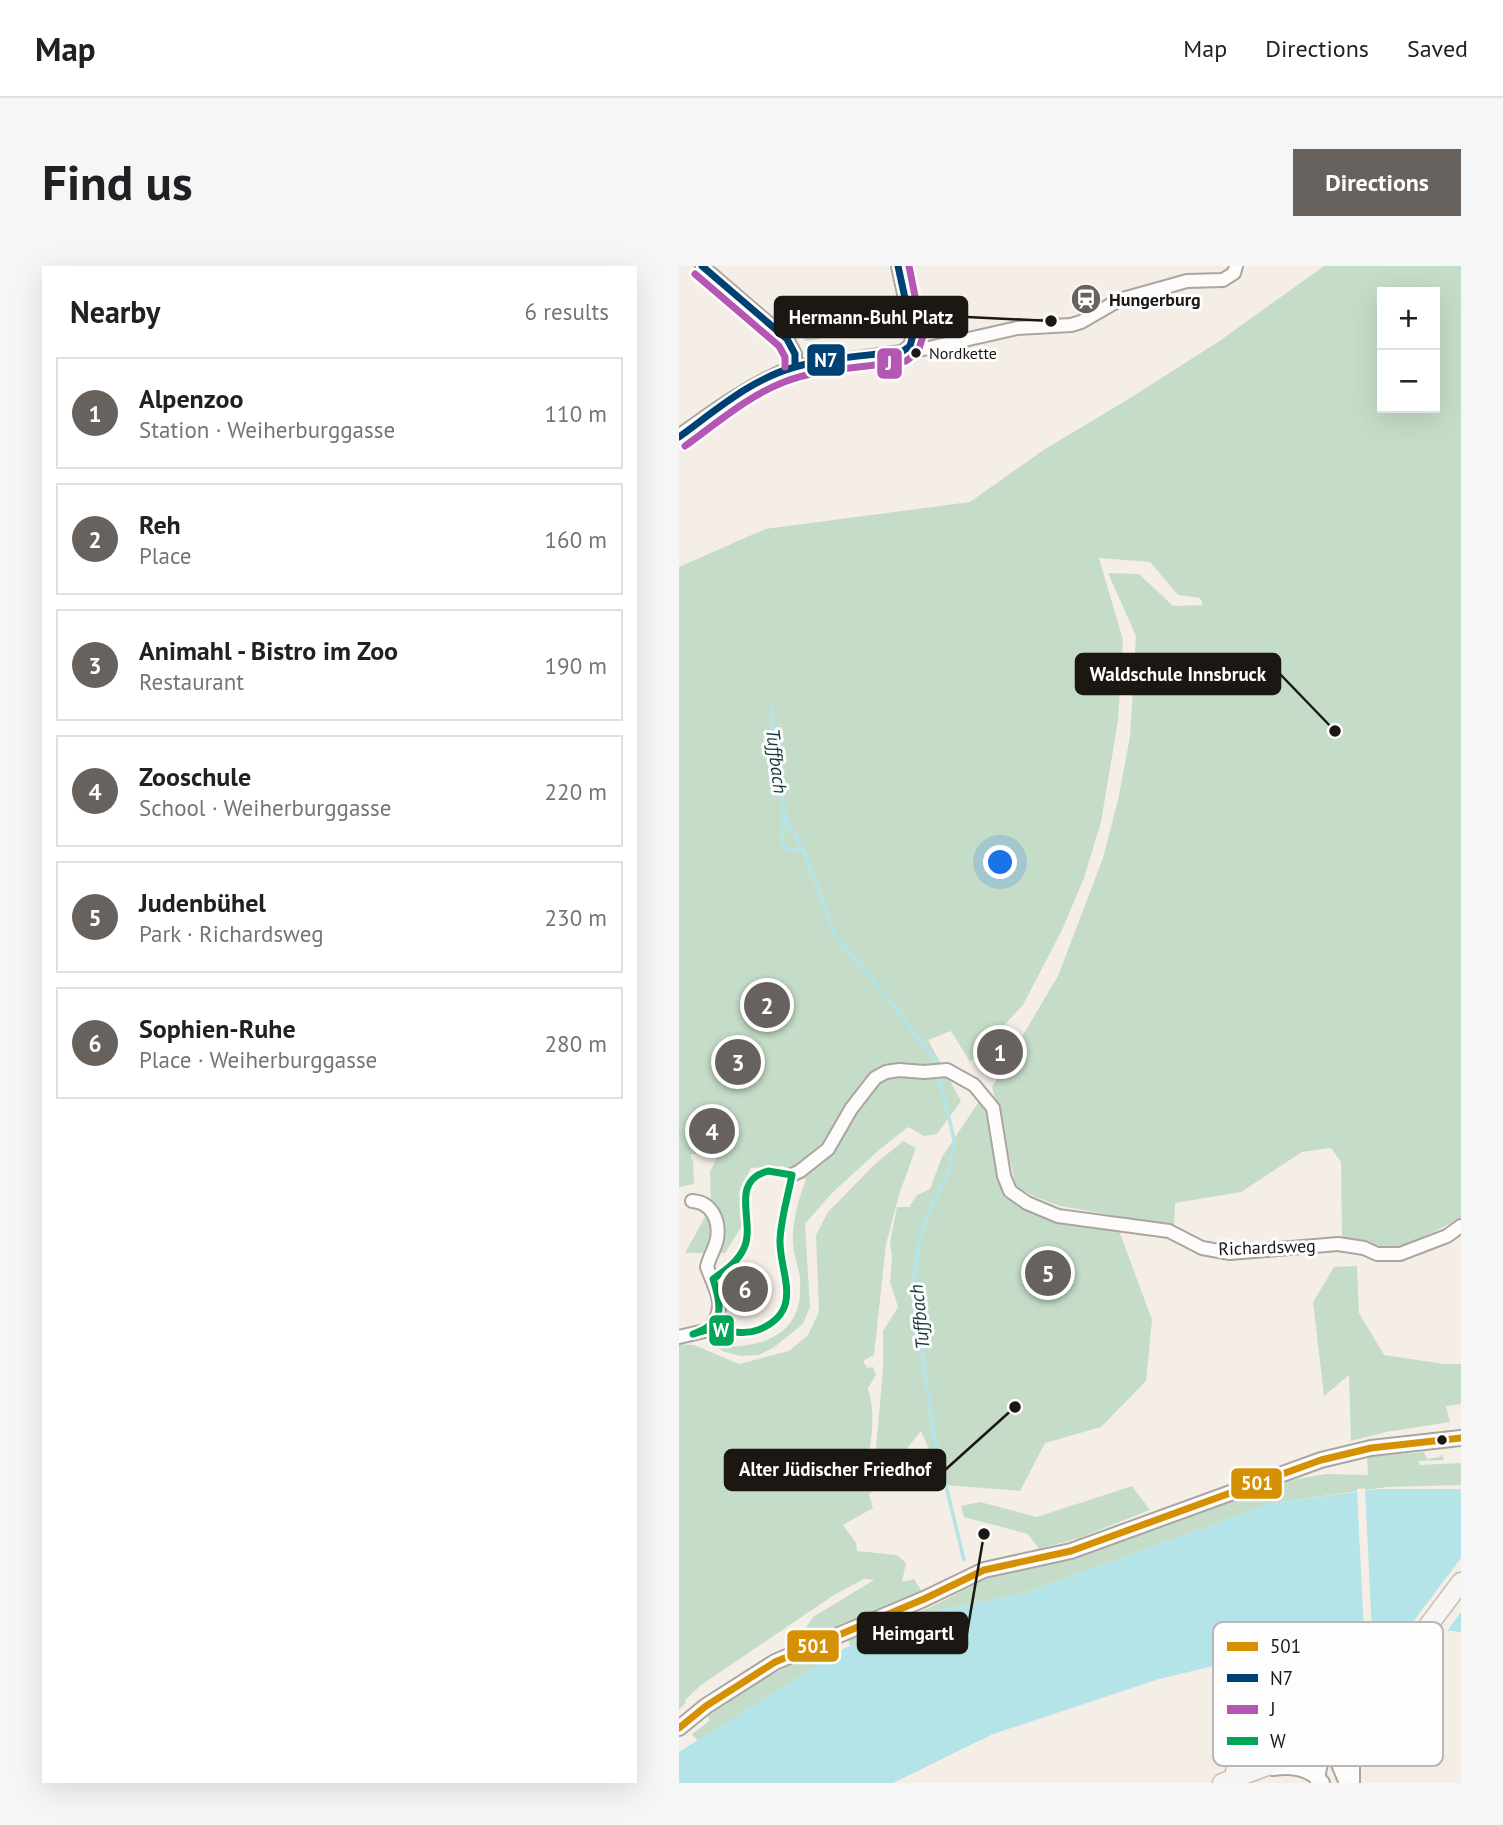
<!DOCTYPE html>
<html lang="en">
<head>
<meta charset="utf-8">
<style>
	:root { --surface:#fff; --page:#f6f6f6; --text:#202124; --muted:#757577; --line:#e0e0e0; --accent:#67625d }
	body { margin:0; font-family:"PT Sans",sans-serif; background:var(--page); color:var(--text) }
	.controls { position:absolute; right:21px; top:21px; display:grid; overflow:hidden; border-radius:0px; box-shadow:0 7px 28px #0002 }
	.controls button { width:63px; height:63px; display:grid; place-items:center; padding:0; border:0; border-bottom:2px solid var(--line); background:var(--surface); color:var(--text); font:35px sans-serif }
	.you { position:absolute; left:322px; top:597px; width:24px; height:24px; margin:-18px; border:5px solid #fff; border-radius:50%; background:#1a73e8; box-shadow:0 0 0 10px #1a73e833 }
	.badge { display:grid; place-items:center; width:46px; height:46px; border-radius:50%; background:var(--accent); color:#fff; font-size:23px; font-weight:700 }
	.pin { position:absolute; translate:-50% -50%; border:4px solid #fff; box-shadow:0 2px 7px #0006 }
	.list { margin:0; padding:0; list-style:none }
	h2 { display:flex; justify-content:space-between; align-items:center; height:91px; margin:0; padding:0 28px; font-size:30px }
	h2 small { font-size:23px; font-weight:400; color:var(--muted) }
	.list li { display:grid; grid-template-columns:46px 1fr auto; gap:21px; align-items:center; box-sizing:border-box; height:112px; margin:0 14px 14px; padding:0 14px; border:2px solid var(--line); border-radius:0px }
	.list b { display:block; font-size:26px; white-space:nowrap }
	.list p { margin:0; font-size:23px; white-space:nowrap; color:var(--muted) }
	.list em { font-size:23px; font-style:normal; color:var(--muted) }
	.map { position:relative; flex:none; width:782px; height:1517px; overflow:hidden; border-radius:0px }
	header { display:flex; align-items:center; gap:42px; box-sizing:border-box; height:98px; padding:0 35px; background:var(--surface); border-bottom:2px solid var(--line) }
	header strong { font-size:33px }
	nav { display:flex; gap:38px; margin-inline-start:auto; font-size:24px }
	.intro { display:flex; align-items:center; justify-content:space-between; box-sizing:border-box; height:168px; padding:0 42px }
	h1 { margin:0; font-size:49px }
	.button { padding:18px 32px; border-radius:0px; background:var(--accent); color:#fff; font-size:24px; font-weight:700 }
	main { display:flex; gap:42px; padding:0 42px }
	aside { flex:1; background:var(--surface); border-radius:0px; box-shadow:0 7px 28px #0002 }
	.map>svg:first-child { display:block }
	.green { fill:#c5ddc8; fill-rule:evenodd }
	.water { fill:#b4e4e8 }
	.pier { fill:#f4eee7 }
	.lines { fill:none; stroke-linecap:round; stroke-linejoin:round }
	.stream { stroke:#b4e4e8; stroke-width:3.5 }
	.minor-casing { stroke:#aaa5a0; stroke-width:16 }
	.tertiary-casing { stroke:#aaa5a0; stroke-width:18 }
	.primary-casing { stroke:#c5bbb7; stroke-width:21 }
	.minor { stroke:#fdfcfb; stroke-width:12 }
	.tertiary { stroke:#fdfcfb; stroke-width:14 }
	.primary { stroke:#f8f4f2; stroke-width:18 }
	.bus-1-casing { stroke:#fdfdfd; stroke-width:12 }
	.bus-2-casing { stroke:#fdfdfd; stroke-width:12 }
	.bus-3-casing { stroke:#fdfdfd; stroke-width:12 }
	.bus-4-casing { stroke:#fdfdfd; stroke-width:12 }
	.bus-1 { stroke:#d69003; stroke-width:7 }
	.bus-2 { stroke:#004173; stroke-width:7 }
	.bus-3 { stroke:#b457b4; stroke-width:7 }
	.bus-4 { stroke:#00a658; stroke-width:7 }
	.bus-dot { fill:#1b1713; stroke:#fdfdfd; stroke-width:2.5 }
	.labels { text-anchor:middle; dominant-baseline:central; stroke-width:6; stroke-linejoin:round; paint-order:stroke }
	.bus-label { font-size:16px; fill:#1b1713; stroke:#fdfdfd; text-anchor:start }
	.poi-label { font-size:18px; font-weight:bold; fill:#1b1713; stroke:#fdfdfd; text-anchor:start }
	.street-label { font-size:18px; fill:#1b1713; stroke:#fdfdfd }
	.water-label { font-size:19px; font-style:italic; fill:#13373b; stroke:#fdfdfd }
	.key { fill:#fdfdfd; stroke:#b9b8b7; stroke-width:2 }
	.key-label { font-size:19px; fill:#1b1713 }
	.leader { fill:none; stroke:#1b1713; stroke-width:2.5 }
	.callout-dot { fill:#1b1713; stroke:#fdfdfd; stroke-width:2.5 }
	.callout { fill:#1b1713; stroke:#1b1713; stroke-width:2.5 }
	.callout-label { font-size:19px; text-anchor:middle; font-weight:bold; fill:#fff }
	.line-badge { stroke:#fdfdfd; stroke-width:2.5 }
	.badge-label { font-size:19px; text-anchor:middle; font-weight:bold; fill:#fff }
</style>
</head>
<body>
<header>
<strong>Map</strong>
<nav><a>Map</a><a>Directions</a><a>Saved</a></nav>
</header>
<div class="intro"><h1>Find us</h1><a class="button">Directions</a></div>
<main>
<aside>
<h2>Nearby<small>6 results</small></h2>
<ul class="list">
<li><span class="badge">1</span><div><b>Alpenzoo</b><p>Station · Weiherburggasse</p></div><em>110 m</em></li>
<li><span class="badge">2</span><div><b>Reh</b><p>Place</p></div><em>160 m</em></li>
<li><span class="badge">3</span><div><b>Animahl - Bistro im Zoo</b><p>Restaurant</p></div><em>190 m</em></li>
<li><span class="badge">4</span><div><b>Zooschule</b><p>School · Weiherburggasse</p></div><em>220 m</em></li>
<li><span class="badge">5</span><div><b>Judenbühel</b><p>Park · Richardsweg</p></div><em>230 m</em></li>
<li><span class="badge">6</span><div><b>Sophien-Ruhe</b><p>Place · Weiherburggasse</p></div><em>280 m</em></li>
</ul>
</aside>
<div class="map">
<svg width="782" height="1517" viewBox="0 0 782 1517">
	<rect width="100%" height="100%" fill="#f4eee7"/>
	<path class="green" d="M645,0H782V952L724,981L704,983L663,970L662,896L652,882L623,886L562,926L496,937L495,960L381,940L354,930L337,920L313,821L379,710L424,592L439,534L451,471L457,370L429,307L460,308L494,340L524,339L521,332L499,329L471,296L420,292L444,374L439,455L422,556L405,612L383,664L344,739L291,796L272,765L249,774L282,835L258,868L245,870L229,861L200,884L152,928L126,958L131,1041L124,1058L94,1082L80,1089L61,1090L43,1085L28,1072H37L42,1081C86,1081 125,1068 121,1015C121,1003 115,991 114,978C113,956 119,934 127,914L104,900L72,902L60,926L64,958L46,987H6L32,940L31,906L45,876L25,888H12V893H14L15,918L0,921V301L86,263L291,236L366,183L448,134L542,74ZM703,26H756V142H703Z
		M139,40L142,66L140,67L141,73L127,75L94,47Z
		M301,834L310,843L339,937L438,959L473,1054L467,1115L422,1161L366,1177L341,1225L266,1219L242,1165L190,1229L194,1242L164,1259L177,1277L178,1285L218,1289L227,1297L223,1316L235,1313L243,1326L130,1371L126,1363L134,1351L195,1314L185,1313L155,1329L22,1419L6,1434L7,1436L0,1444V1078L15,1079L60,1098L110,1085L129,1069L140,1046L137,969L149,946L195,899L224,875L237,882L221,926L207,978L195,1089L184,1095L188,1102L194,1101L197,1109L189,1122C198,1152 192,1188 181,1218L185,1222L198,1208L196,1193L204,1104V1065L219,1041L211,1016L213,991L211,976L218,941H230L238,929L251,923L263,891Z
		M62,999L73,1002L78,1009L76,1014L60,1015L56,1024V1036L44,1014Z
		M678,1000L680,1047L705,1089L765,1098H782V1138L767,1140L771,1156L707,1166L672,1175L670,1109L645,1130L634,1036L655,1001Z
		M745,1186L748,1193L761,1191L763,1188L765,1194L740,1195V1199L782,1197V1219L708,1221L594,1237L345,1327L261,1344L219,1360L211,1359L197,1365L193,1371L171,1380L169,1372L250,1342L312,1310L392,1294L448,1271L618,1213L647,1208L689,1209L688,1191Z
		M453,1220L471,1244L400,1272L360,1283L349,1268L285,1251L282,1240L301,1236L358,1251Z
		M160,1376V1386L23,1472L19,1475L13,1468L31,1454L28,1449C66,1419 116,1396 160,1376Z"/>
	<path class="water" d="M699,1223H782V1366L720,1360L647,1373L480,1413L314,1468L214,1517H0V1486L166,1382L261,1344L345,1327L594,1237Z"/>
	<path class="pier" d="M686,1222L693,1368H685L678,1223Z
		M782,1292V1346L766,1368L728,1364Z"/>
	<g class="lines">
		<path class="stream" d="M92,441L105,548L127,590L155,668L212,736L257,796
			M105,550L103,577L111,584L122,583
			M260,811L275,873L273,886L271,902L248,949L240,975L234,1019L255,1171L285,1294"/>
		<g class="minor-casing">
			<path id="minor" d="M23,0L108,73L116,88V101L250,82L338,62L392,59L402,56L440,34L508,15L544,14L555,7L557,0
				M219,0L234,69L231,80L224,85
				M113,909L121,905L149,883L172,843L196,812L207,806L220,804L245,806L268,804L295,819L314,842L325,910L331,925L348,937L379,950L490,965L523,982L551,987L659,978L685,982L698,988H721L768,970L782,960
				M0,1071L30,1064C49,1039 37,1026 28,1001C30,991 36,983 38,973C41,955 33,936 13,935
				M638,1517L646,1478L670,1439"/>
		</g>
		<g class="tertiary-casing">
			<path id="tertiary" d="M0,171C37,144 73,118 116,101
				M0,1462L27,1440L96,1396L245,1333L305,1304L392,1285L642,1194L692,1182L782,1172
				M610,1470L646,1478L660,1498L668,1517
				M594,1502C613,1499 631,1501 643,1517
				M673,1517V1486L684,1454"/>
		</g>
		<g class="primary-casing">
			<path id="primary" d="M556,1505L591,1481L674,1433L723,1391
				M543,1517L646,1478L677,1460L714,1418L731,1384L782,1316"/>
		</g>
		<use href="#minor" class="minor"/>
		<use href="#tertiary" class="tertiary"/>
		<use href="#primary" class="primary"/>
		<g class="bus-1-casing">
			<path id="bus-1" d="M0,1462L27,1440L96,1396L245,1333L305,1304L392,1285L642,1194L692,1182L782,1172"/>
		</g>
		<g class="bus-2-casing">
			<path id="bus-2" d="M23,0L108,73L116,88V101
				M0,171C36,145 72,113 116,101C151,91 188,90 224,85L231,80L234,69L219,0"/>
		</g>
		<g class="bus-3-casing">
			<path id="bus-3" d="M16,8L100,80L106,91V101
				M6,180C38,157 69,130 105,116C143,101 186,102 227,95L239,86L244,70L230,0"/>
		</g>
		<g class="bus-4-casing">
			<path id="bus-4" d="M89,905L113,909C109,930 102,952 101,974C100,1007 127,1045 79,1064C63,1070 46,1063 30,1064C25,1064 19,1067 14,1068C46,1057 43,1041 34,1013C45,1005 59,996 65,982C77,956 49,916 89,905Z"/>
		</g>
		<use href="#bus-1" class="bus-1"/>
		<use href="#bus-2" class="bus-2"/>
		<use href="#bus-3" class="bus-3"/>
		<use href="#bus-4" class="bus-4"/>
	</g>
	<defs>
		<g id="station-disc" transform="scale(1.575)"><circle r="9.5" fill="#67625d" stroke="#fdfdfd"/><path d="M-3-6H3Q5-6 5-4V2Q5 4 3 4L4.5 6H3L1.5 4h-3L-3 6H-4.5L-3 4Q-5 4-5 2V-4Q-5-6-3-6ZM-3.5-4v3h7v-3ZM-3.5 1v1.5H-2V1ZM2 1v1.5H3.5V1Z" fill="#fff"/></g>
	</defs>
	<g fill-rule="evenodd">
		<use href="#station-disc" x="407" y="33"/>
	</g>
	<g class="bus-dot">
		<circle cx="237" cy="87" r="6"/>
		<circle cx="763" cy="1174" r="6"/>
	</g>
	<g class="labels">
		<g class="bus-label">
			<text x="250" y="87">Nordkette</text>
		</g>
		<g class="poi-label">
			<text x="430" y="33">Hungerburg</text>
		</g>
		<g class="street-label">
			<text transform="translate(588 981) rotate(-2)">Richardsweg</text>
		</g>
		<g class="water-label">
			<text transform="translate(98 495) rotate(83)">Tuffbach</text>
			<text transform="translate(240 1051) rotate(-96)">Tuffbach</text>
		</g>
	</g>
	<rect x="534" y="1356" width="230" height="144" rx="10" class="key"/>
	<rect x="548" y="1376" width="31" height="9" fill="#d69003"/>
	<rect x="548" y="1408" width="31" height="8" fill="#004173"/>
	<rect x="548" y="1439" width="31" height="9" fill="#b457b4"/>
	<rect x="548" y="1471" width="31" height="8" fill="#00a658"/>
	<g class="key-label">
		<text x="591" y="1387">501</text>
		<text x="591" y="1419">N7</text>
		<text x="591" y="1450">J</text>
		<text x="591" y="1482">W</text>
	</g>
	<path class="leader" d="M372 55L288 51M656 465L601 408M336 1141L266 1204M305 1268L288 1367"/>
	<g class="callout-dot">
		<circle cx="372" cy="55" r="7"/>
		<circle cx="656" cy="465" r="7"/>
		<circle cx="336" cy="1141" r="7"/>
		<circle cx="305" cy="1268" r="7"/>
	</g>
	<g class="callout">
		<rect x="96" y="31" width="192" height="40" rx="7"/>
		<rect x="397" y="388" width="204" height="40" rx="7"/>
		<rect x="46" y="1184" width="220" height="40" rx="7"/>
		<rect x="179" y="1347" width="109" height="40" rx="7"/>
	</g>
	<g class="callout-label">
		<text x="192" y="58">Hermann-Buhl Platz</text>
		<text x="499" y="415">Waldschule Innsbruck</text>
		<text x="156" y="1210">Alter Jüdischer Friedhof</text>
		<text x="234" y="1374">Heimgartl</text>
	</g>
	<g class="line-badge">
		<rect x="127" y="77" width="40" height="34" rx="7" fill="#004173"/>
		<rect x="197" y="81" width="27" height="33" rx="7" fill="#b457b4"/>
		<rect x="29" y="1048" width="27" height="33" rx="7" fill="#00a658"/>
		<rect x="551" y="1201" width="53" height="33" rx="7" fill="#d69003"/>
		<rect x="107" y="1363" width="54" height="34" rx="7" fill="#d69003"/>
	</g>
	<g class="badge-label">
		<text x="147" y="101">N7</text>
		<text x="210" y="104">J</text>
		<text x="42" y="1071">W</text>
		<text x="578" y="1224">501</text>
		<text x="134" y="1387">501</text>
	</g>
</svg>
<div class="controls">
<button>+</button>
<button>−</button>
</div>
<div class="you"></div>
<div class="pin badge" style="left:321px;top:786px">1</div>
<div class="pin badge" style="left:88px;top:739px">2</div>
<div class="pin badge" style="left:59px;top:796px">3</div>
<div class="pin badge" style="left:33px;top:865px">4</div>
<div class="pin badge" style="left:369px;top:1007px">5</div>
<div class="pin badge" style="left:66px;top:1023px">6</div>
</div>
</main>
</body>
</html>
